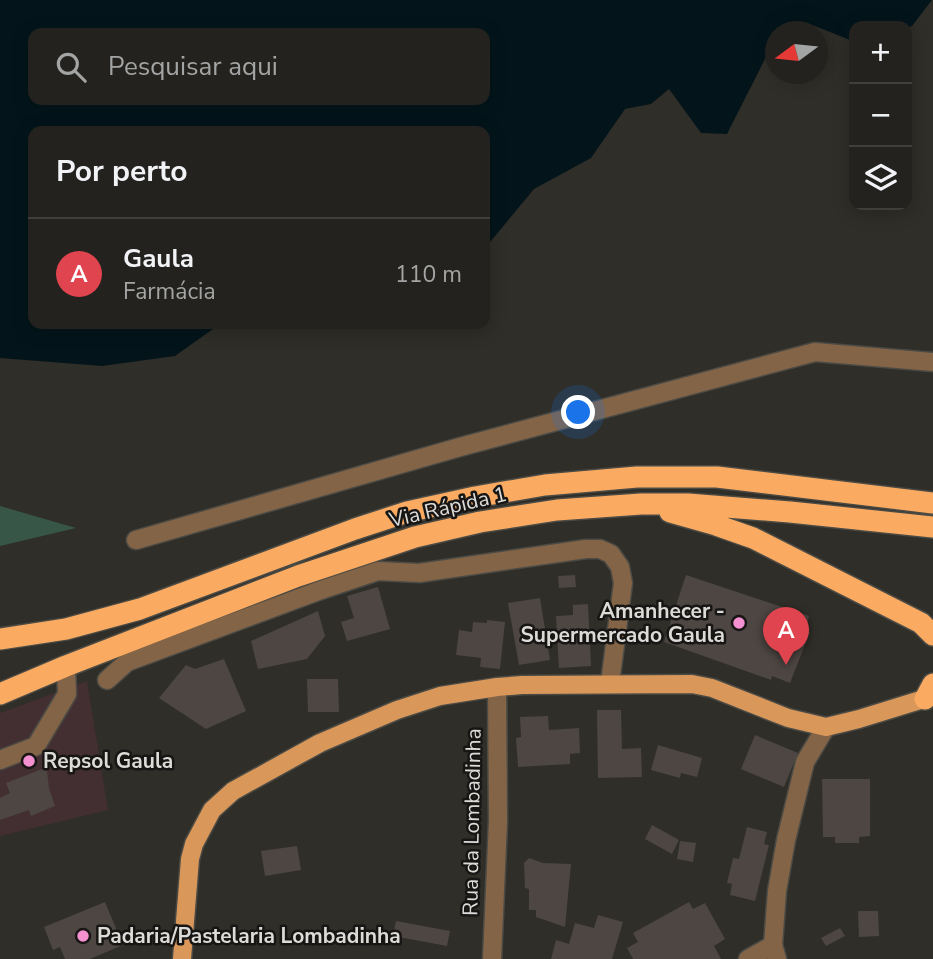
<!DOCTYPE html>
<html lang="pt">
<head>
<meta charset="utf-8">
<style>
	:root { --surface:#23221e; --page:#2b2a27; --text:#f1f3f6; --muted:#a3a4a4; --line:#403f3c; --accent:#d93025 }
	body { margin:0; font-family:"Nunito Sans",sans-serif; background:var(--page); color:var(--text) }
	.controls { position:absolute; right:21px; top:21px; display:grid; overflow:hidden; border-radius:14px; box-shadow:0 4px 18px #0003 }
	.controls button { width:63px; height:63px; display:grid; place-items:center; padding:0; border:0; border-bottom:2px solid var(--line); background:var(--surface); color:var(--text); font:35px sans-serif }
	.compass { position:absolute; left:765px; top:21px; width:63px; height:63px; border-radius:50%; background:var(--surface); box-shadow:0 4px 18px #0003; rotate:255deg }
	.you { position:absolute; left:579px; top:413px; width:24px; height:24px; margin:-18px; border:5px solid #fff; border-radius:50%; background:#1a73e8; box-shadow:0 0 0 10px #1a73e833 }
	.badge { display:grid; place-items:center; width:46px; height:46px; border-radius:50%; background:var(--accent); color:#fff; font-size:23px; font-weight:700 }
	.pin { position:absolute; translate:-50% -58px; filter:drop-shadow(0 2px 4px #0008) }
	.pin::after { content:''; position:absolute; top:37px; width:24px; height:21px; background:inherit; clip-path:polygon(0 0,100% 0,50% 100%) }
	.list { margin:0; padding:0; list-style:none }
	h2 { display:flex; justify-content:space-between; align-items:center; height:91px; margin:0; padding:0 28px; font-size:30px }
	h2 small { font-size:23px; font-weight:400; color:var(--muted) }
	.list li { display:grid; grid-template-columns:46px 1fr auto; gap:21px; align-items:center; box-sizing:border-box; height:112px; padding:0 28px; border-top:2px solid var(--line) }
	.list b { display:block; font-size:26px; white-space:nowrap }
	.list p { margin:0; font-size:23px; white-space:nowrap; color:var(--muted) }
	.list em { font-size:23px; font-style:normal; color:var(--muted) }
	.icon { flex:none; width:38px; height:38px; fill:none; stroke:currentColor; stroke-width:2; stroke-linecap:round; stroke-linejoin:round }
	.map { position:relative; flex:none; width:933px; height:959px; overflow:hidden }
	.search { position:absolute; background:var(--surface); box-shadow:0 4px 18px #0003; left:28px; top:28px; width:462px; height:77px; display:flex; align-items:center; gap:18px; box-sizing:border-box; padding:0 24px; border-radius:14px; color:var(--muted); font-size:26px }
	.panel { position:absolute; background:var(--surface); box-shadow:0 4px 18px #0003; left:28px; top:126px; width:462px; height:203px; border-radius:14px }
	.map>svg:first-child { display:block }
	.commercial { fill:#432f32 }
	.green { fill:#385648 }
	.water { fill:#03151b; fill-rule:evenodd }
	.building { fill:#4d4643 }
	.lines { fill:none; stroke-linecap:round; stroke-linejoin:round }
	.minor-casing { stroke:#4b4a44; stroke-width:21 }
	.major-casing { stroke:#4b4a44; stroke-width:21 }
	.highway-casing { stroke:#4b4a44; stroke-width:24 }
	.minor { stroke:#846447; stroke-width:18 }
	.major { stroke:#d9975a; stroke-width:18 }
	.highway { stroke:#fbab61; stroke-width:21 }
	.poi-dot { fill:#f590d1; stroke:#171614; stroke-width:2.5 }
	.labels { text-anchor:middle; dominant-baseline:central; stroke-width:5; stroke-linejoin:round; paint-order:stroke }
	.street-label { font-size:21px; fill:#dcdbd8; stroke:#171614 }
	.poi-label { font-size:21px; font-weight:bold; fill:#dcdbd8; stroke:#171614; text-anchor:start }
</style>
</head>
<body>
<div class="map">
<svg width="933" height="959" viewBox="0 0 933 959">
	<rect width="100%" height="100%" fill="#2f2e28"/>
	<path class="commercial" d="M87,681L108,810L0,836V713Z"/>
	<path class="green" d="M0,506L76,528L0,546Z"/>
	<path class="water" d="M0,0H932L912,26L907,28V26H854V40H850L805,22L794,31L776,32L775,48L766,57L727,134L701,133L669,89L651,104L625,109L591,158L534,189L485,248V131H33V324H220L175,356L102,366L0,358ZM33,33H485V100H33Z"/>
	<path class="building" d="M575,575L576,587L559,588L558,576Z
		M686,575L809,616L805,630L810,632L790,683L772,676L771,680L664,642Z
		M378,587L390,629L347,641L341,622L354,618L347,596Z
		M540,598L550,660L519,665L508,603Z
		M588,604L591,666L559,668L556,616L573,615V605Z
		M318,611L325,636L307,659L258,669L251,641Z
		M487,620L505,622L500,669L480,667L481,658L456,655L459,630L472,632L473,622L487,623Z
		M224,659L246,711L206,729L159,698L186,665L195,669Z
		M307,679H338L339,712H308Z
		M597,710H621L622,749L641,748L642,777L598,778Z
		M548,716L549,730L579,728L580,753L570,754V764L518,767L516,738L521,737L520,717Z
		M755,735L798,753L784,787L741,769Z
		M658,745L702,758L697,777L681,773L680,778L651,770Z
		M42,769L47,771L49,788L55,806L31,816L29,810L0,820V798L10,793L6,783Z
		M822,779H870V836L859,837V843H835V837H823Z
		M652,825L679,840L672,854L645,839Z
		M747,827L767,832L764,844L769,845L755,901L730,895L732,884L727,883L733,858L739,859Z
		M680,841L696,843L693,862L677,859Z
		M297,846L301,870L265,876L261,851Z
		M529,858L543,863L571,864L565,927L536,917V910H529V889L525,888L524,863Z
		M105,902L123,945L90,959H65L60,947L53,950L44,927Z
		M689,902L693,909L705,903L725,939L714,946L721,959H633L627,948L638,942L633,933Z
		M858,911H878L879,936L859,937Z
		M598,915L623,922L612,959H551L556,940L569,944L575,923L594,928Z
		M396,921L450,931L447,946L393,936Z
		M840,928L845,936L826,946L821,938Z"/>
	<g class="lines">
		<g class="minor-casing">
			<path id="minor" d="M136,540L460,447L815,352L933,362
				M107,680L127,662L321,590L378,571L419,573L586,549H600L611,554L620,567L623,583L610,683
				M0,760L36,746L67,694L66,666
				M492,959L498,821L497,687
				M748,959L773,945
				M777,959L773,945L777,891L786,840L805,762L826,727"/>
		</g>
		<g class="major-casing">
			<path id="major" d="M182,959L190,859L194,844L212,810L233,791L320,743L397,710L440,696L497,687L522,685L692,684L712,688L788,718L826,727L859,719L933,696"/>
		</g>
		<g class="highway-casing">
			<path id="highway" d="M670,512L716,525L753,538L921,623L933,635
				M0,639L66,629L140,609L355,529L407,512L475,497L545,485L637,477H717L933,503
				M0,694L66,666L298,576L415,537L480,522L557,510L641,504H688L790,512L933,527
				M925,699L933,684"/>
		</g>
		<use href="#minor" class="minor"/>
		<use href="#major" class="major"/>
		<use href="#highway" class="highway"/>
	</g>
	<g class="poi-dot">
		<circle cx="739" cy="623" r="7"/>
		<circle cx="29" cy="761" r="7"/>
		<circle cx="83" cy="936" r="7"/>
	</g>
	<g class="labels">
		<g class="street-label">
			<text transform="translate(448 507) rotate(-13)">Via Rápida 1</text>
			<text transform="translate(472 822) rotate(-89)">Rua da Lombadinha</text>
		</g>
		<g class="poi-label">
			<text x="725" y="611" text-anchor="end">Amanhecer -<tspan x="725" dy="24">Supermercado Gaula</tspan></text>
			<text x="43" y="761">Repsol Gaula</text>
			<text x="97" y="936">Padaria/Pastelaria Lombadinha</text>
		</g>
	</g>
</svg>
<div class="controls">
<button>+</button>
<button>−</button>
<button><svg class="icon" aria-label="layers" viewBox="0 0 24 24"><path d="M12 4l9 5-9 5-9-5zM3 14l9 5 9-5"/></svg></button>
</div>
<svg class="compass" viewBox="-18 -18 36 36"><path d="M0-13l5 13h-10z" fill="#e53935"/><path d="M0 13l5-13h-10z" fill="#a3a4a4"/></svg>
<div class="you"></div>
<div class="pin badge" style="left:786px;top:665px;background:#e0444e">A</div>
<div class="search"><svg class="icon" aria-label="search" viewBox="0 0 24 24"><circle cx="10" cy="10" r="6"/><path d="M15 15l6 6"/></svg>Pesquisar aqui</div>
<section class="panel">
<h2>Por perto<small></small></h2>
<ul class="list">
<li><span class="badge" style="background:#e0444e">A</span><div><b>Gaula</b><p>Farmácia</p></div><em>110 m</em></li>
</ul>
</section>
</div>
</body>
</html>
